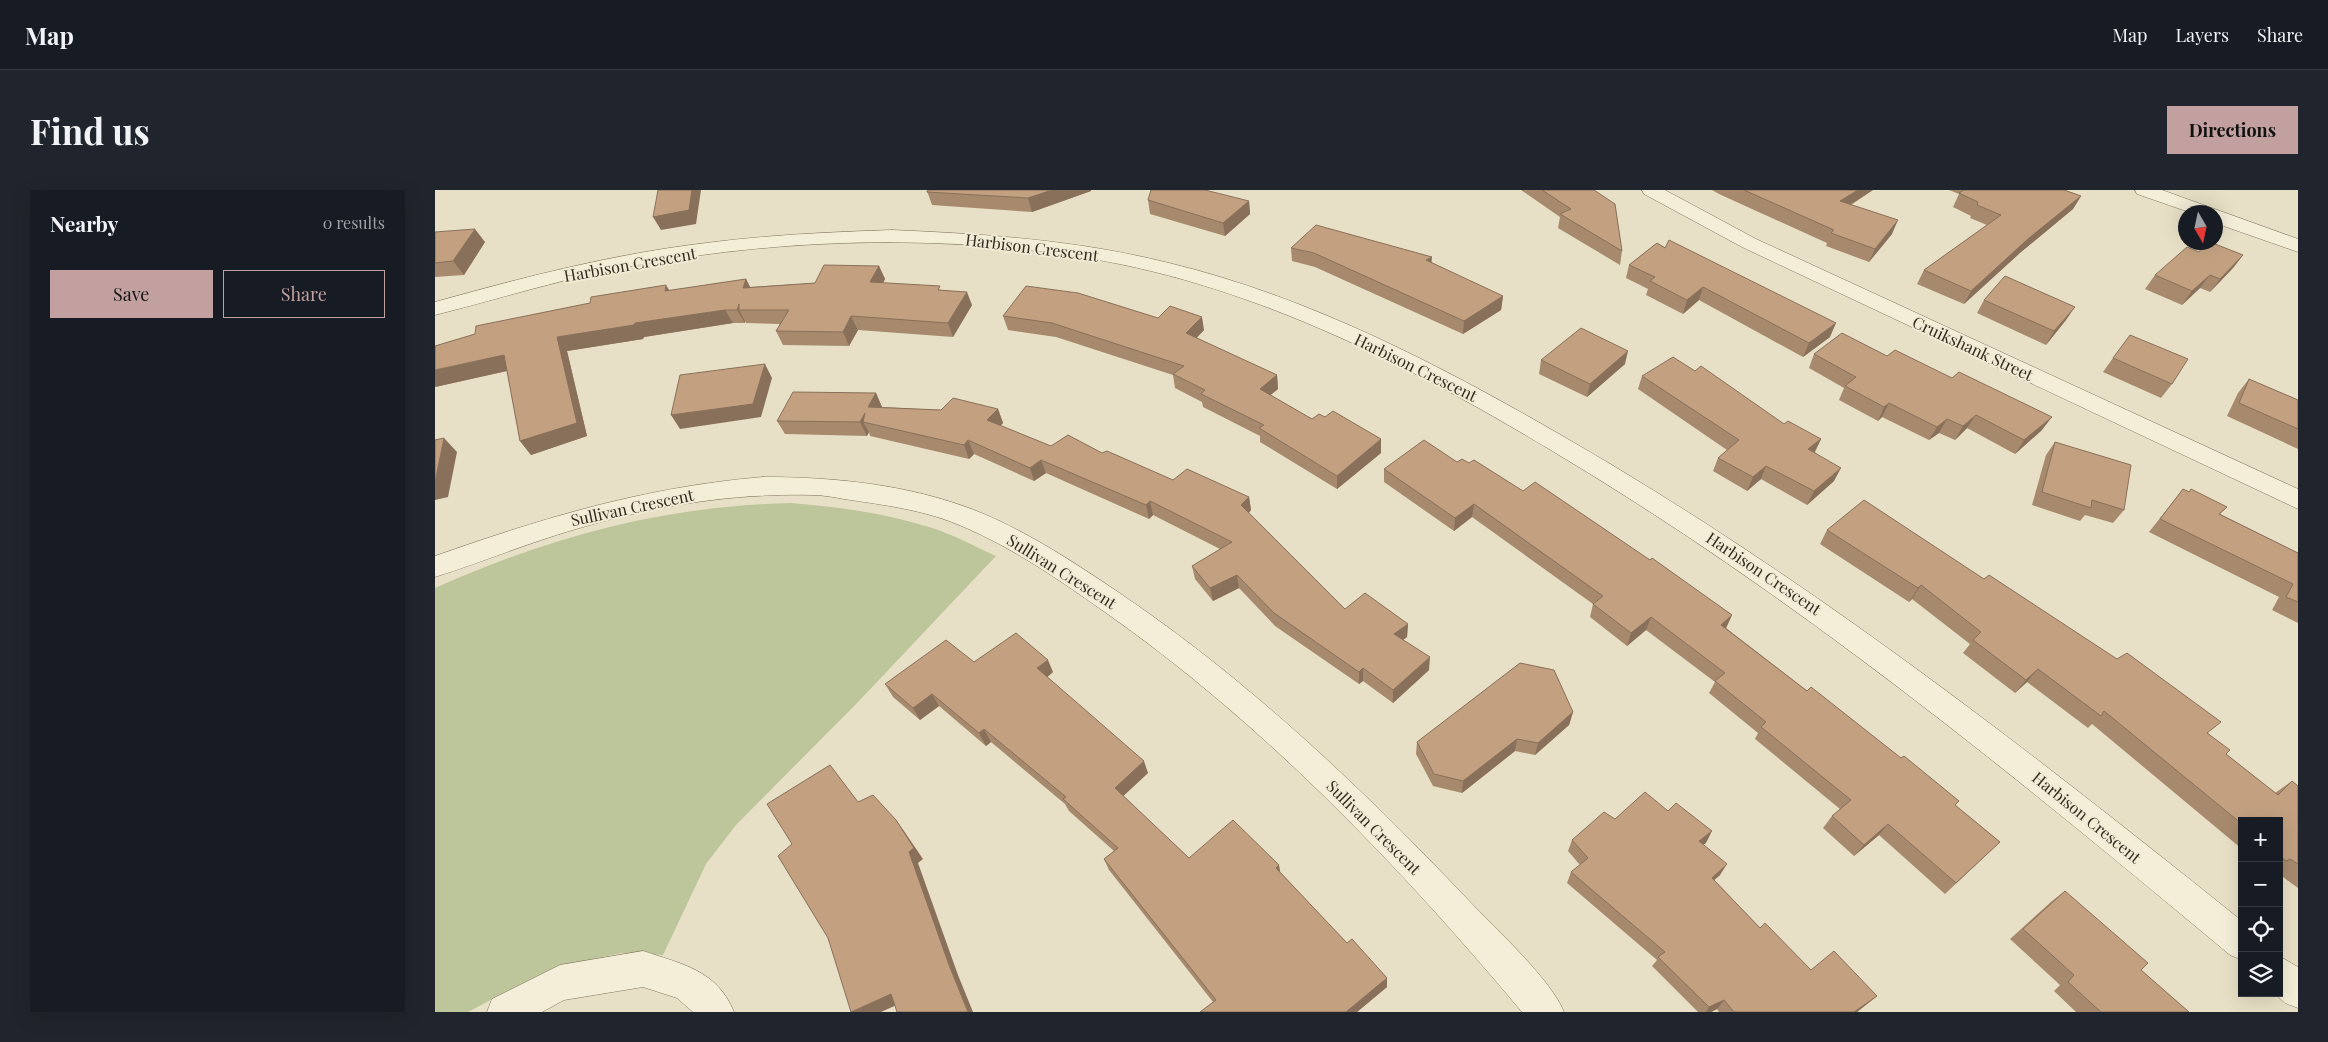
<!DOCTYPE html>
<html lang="en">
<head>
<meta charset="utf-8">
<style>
	:root { --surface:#171b24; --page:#20242c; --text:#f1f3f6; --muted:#9ea1a6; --line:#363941; --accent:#c2a09f }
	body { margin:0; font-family:"Playfair Display",serif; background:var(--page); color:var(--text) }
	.controls { position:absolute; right:15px; bottom:15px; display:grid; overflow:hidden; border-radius:0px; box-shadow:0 5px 20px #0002 }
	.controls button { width:45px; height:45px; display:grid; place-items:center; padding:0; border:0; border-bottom:1px solid var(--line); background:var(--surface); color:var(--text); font:25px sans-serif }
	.compass { position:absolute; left:1743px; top:15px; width:45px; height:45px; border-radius:50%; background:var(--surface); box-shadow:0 5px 20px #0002; rotate:171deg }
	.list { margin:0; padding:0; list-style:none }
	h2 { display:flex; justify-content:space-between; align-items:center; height:65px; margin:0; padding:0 20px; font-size:21px }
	h2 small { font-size:16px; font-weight:400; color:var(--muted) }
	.actions { display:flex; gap:10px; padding:15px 20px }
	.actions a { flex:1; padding:11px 0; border:1px solid var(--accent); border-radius:0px; text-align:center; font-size:18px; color:var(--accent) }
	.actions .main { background:var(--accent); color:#111 }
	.icon { flex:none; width:28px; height:28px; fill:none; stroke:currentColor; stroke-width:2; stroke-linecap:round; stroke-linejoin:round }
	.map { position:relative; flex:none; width:1863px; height:822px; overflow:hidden; border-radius:0px }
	header { display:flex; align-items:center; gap:30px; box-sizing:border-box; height:70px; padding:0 25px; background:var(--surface); border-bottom:1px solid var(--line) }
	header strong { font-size:24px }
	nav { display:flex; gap:28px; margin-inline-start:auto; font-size:18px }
	.intro { display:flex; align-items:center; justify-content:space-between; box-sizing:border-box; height:120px; padding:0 30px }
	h1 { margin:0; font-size:35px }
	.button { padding:12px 22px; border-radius:0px; background:var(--accent); color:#111; font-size:18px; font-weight:700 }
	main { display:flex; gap:30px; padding:0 30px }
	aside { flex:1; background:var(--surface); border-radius:0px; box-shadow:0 5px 20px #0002 }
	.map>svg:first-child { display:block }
	.green { fill:#bdc59b }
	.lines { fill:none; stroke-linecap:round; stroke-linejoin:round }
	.minor-casing { stroke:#81735e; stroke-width:1 }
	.tertiary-casing { stroke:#81735e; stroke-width:1 }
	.minor { fill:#f4eed8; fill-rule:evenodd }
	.tertiary { fill:#f4eed8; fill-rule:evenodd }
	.wall { fill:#a78a6e }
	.shaded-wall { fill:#88705a }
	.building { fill:#c2a080; stroke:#88705a }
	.labels { text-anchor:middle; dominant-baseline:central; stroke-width:4; stroke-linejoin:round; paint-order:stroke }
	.street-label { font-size:16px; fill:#332a20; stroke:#f1ead4 }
</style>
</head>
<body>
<header>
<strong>Map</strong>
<nav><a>Map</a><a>Layers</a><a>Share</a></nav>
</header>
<div class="intro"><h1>Find us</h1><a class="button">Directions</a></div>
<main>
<aside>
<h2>Nearby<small>0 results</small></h2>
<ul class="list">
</ul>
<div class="actions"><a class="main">Save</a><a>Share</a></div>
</aside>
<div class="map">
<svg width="1863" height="822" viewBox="0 0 1863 822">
	<rect width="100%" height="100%" fill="#e8e0c6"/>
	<path class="green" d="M356,313C403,317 449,323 494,337C517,344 539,356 561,366L424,511L301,635L271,674L228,765L186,763L139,773L63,806L33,822H0V398C117,346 228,316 356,313Z"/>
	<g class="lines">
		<g class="minor-casing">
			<path id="minor" d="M1207,0H1230L1321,49L1863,299V319L1307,57L1209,4Z
				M457,40C551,44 642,50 734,73C875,107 1007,176 1131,248C1372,387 1590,557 1807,731V770L1795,765C1577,583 1358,404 1114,259C967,171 810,91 639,66C486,43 328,50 176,80C117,92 59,110 0,125V112C89,87 179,64 271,53C333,45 395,42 457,40Z
				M328,287C402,287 480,295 549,324C596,344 640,373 683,402C815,491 930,601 1039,716C1065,743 1116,790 1129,822H1087C963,674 826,531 667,420C623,389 578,358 529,337C491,320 450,315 409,309C398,307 388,305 377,305C297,303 218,316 141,339C93,353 47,372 0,387V366C111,327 210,297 328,287Z
				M208,761C247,774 282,780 299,822H258L242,808L208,797L129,810L107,822H52L57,809L125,775Z
				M1844,766L1863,777V818L1850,813L1839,803H1844Z"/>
		</g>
		<g class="tertiary-casing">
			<path id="tertiary" d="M1700,0H1727L1863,49V62L1780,33V22H1754L1702,4Z"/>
		</g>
		<use href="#minor" class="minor"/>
		<use href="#tertiary" class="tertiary"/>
	</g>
	<path class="wall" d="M1086,0H1159L1187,61L1185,75L1123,38L1125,27Z
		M1277,0H1438L1416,15L1457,44L1434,72L1391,56L1392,53L1284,4Z
		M1514,0H1629L1646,6L1638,19L1586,62L1529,114L1482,94L1489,80L1552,35L1535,28L1536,26L1518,17L1524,4Z
		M492,1H656L597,22L497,15Z
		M713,10L814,11L815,24L790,46L715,24Z
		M0,42L50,52L29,85L0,87Z
		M1222,53L1395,147L1368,167L1264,110L1248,124L1211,105L1213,99L1191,88L1194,75Z
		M856,58L1068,106L1066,120L1028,144L880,77L857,71Z
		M1764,62L1808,65L1798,78L1775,102L1765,98L1747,115L1710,99L1720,85Z
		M444,76L450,89L448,93L507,100L537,115L518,147L423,140L414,156L348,155L341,141L345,134L311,133L310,131V133H298L209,147L208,149L132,161L152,246L96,265L85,251L72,181L0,197L155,113L311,89L315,97L380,93Z
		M1549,110L1631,130L1611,155L1542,123Z
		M568,126L723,128L769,140L761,148L842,185L843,199L835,205L877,229L946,263L902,299L825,252V246L768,217L767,212L740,198L738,185L621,147L573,140Z
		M1379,164L1452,166L1607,240L1580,264L1532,238L1520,250L1504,243L1494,250L1447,227L1443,231L1404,210L1409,198L1374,178Z
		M1678,168L1737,194L1726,208L1668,182Z
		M1106,170L1190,174L1152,207L1104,184Z
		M1207,186L1349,234L1386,249L1380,262L1399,291L1372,315L1326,289L1312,301L1278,281L1283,268L1292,260L1203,199Z
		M1814,189L1863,210V259L1792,226L1803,203Z
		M441,203L447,217L506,220L563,219L568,233L565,236L616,256L667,263L738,290L814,307L816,320L814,323L910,419L973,434L972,447L968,449L994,480L958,513L928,491L924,494L840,436L804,398L778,411L760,389L757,376L785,359L718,325L714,329L611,283L599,291L539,264L534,269L435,246L434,242L432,246L350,244L342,231Z
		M1620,252L1689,320L1678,333L1650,325L1645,331L1597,315L1611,265Z
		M1022,272L1034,273L1215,370L1297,425L1291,438L1520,615L1565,652L1510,704L1444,645L1419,666L1388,638L1397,626L1405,619L1320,549L1323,543L1274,503L1280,492L1211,440L1192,456L1155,427L1158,414L1037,327L1019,341L949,292V279Z
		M1748,299L1792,317L1785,324L1863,363V433L1837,420L1844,407L1714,342Z
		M1392,340L1773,543L1791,564L1840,603L1857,591L1863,596V698L1844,684V631H1807V659L1657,534L1653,538L1592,492L1580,503L1528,463L1535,454L1477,409L1474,412L1385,354Z
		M539,472L618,482L612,487L713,583L688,606L754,668L846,683L952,797L922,822H765L778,812L674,680L669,669L679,661L634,621L630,614L556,552L551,556L504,516L485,530L458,507L450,494Z
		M1138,522L1134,535L1100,565L1080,561L1027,603L998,596L981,564L982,552Z
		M1137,650L1271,653L1268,654L1285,685L1279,690L1325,738L1376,780L1442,806L1422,822H1284L1282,819L1276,822H1263L1217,776L1222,770L1132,693L1136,682L1145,675L1133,661Z
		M1630,701L1706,780L1754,822H1641L1619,801L1625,795L1575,749L1617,711Z"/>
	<path class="shaded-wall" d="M257,0H266L261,34L226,40L218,27Z
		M617,0H656V1L597,22L593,8Z
		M1423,0H1438L1400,24L1405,11Z
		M1646,6L1638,19L1586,62L1529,114L1536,101L1594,48Z
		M814,11L815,24L790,46L788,33Z
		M1463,30L1457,44L1434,72L1440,59Z
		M40,39L50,52L29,85L18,71Z
		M1808,65L1798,78L1775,102L1785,89Z
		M997,67L996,80L991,70Z
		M444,76L450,89L441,106L435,92Z
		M1775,85L1765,98L1747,115L1757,101Z
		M311,89L318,103L308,98Z
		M231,95L239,108L230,101Z
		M1268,97L1264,110L1248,124L1252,110Z
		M532,102L537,115L518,147L513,133Z
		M1068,106L1066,120L1028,144L1029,131Z
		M304,114V120L310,131V133L302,120Z
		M1640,117L1631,130L1611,155L1619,141Z
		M290,120L298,133L209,147L208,149L132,161L152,246L96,265L85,251L122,147L200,133Z
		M416,126L423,140L414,156L408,142Z
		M767,127L769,140L753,157L751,143Z
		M1401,133L1395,147L1368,167L1374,153Z
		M1193,161L1190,174L1152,207L1155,194Z
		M69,165L80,179L0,197V180Z
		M330,174L337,188L326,227L245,239L236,225Z
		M842,185L843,199L826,213L825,199Z
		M441,203L447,217L440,230L433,217Z
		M1454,213L1447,227L1443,231L1449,217Z
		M563,219L568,233L557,244L552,230Z
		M430,223L428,232L434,242L432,246L425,232Z
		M1541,225L1532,238L1520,250L1528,236Z
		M1617,227L1607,240L1580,264L1589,250Z
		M1512,229L1504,243L1494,250L1502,237Z
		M9,248L22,262L13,307L0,310V292Z
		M946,249V263L902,299V286Z
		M1386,249L1379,263L1373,259Z
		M533,250L539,264L534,269L529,255Z
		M606,270L611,283L599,291L595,278Z
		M1331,276L1326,289L1312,301L1318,287Z
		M1406,278L1399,291L1372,315L1379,301Z
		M814,307L816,320L808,328L806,315Z
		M715,311L718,325L714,329L711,315Z
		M1039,314L1037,327L1019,341L1020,328Z
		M802,385L804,398L778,411L775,398Z
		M1486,395L1477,409L1474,412L1483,398Z
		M1297,425L1291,438L1280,448L1286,435Z
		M1216,427L1211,440L1192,456L1196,443Z
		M973,434L972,447L959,457V444Z
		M995,467L994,480L958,513V500Z
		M613,470L618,482L608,491L602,478Z
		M928,478V491L924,494V482Z
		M1603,479L1592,492L1580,503L1591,490Z
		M497,504L504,516L485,530L478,518Z
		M1138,522L1134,535L1100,565L1103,553Z
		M549,539L556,552L551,556L544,543Z
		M1082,549L1080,561L1027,603L1028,591Z
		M709,571L713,583L684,610L680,598Z
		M461,630L469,641L488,669L483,673L523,785L538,822H533L514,775Z
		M1453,634L1444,645L1419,666L1429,655Z
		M1277,641L1271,653L1258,662L1264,651Z
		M1292,674L1285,685L1270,698L1277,688Z
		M844,675L846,686L841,678Z
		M952,788V797L922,822H911Z
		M456,804L466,813L446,822H416Z
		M1442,806L1422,822H1419Z
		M1289,810L1282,819L1276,822H1271L1274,817Z"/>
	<path class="building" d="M223,0H257L254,20L218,27Z
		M494,0H617L593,8L492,2V1Z
		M716,0H770L814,11L788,33L713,10Z
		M1107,0H1159L1180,14L1187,61L1125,24L1136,19Z
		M1309,0H1423L1405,11L1463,30L1440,59L1396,43L1399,40Z
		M1529,0H1629L1646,6L1594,48L1536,101L1489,80L1566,25L1542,15L1543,12L1524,3Z
		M881,35L997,67L991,70L1068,106L1029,131L879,63L856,58Z
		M40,39L18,71L0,73V42Z
		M1234,50L1401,133L1374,153L1268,97L1252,110L1215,91L1220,87L1194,75L1222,53L1230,58Z
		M1771,52H1775L1808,65L1785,89L1775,85L1757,101L1720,85L1752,57L1764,62Z
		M389,75L444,76L435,92L505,96L503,100L532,102L513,133L416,126L408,142L341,141L354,120H304V114L302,120H290L200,133L199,135L122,147L142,233L85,251L69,165L0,180V156L40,144L41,136L155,113L156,107L231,95L230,101L311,89L308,98L380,93Z
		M1570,86L1640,117L1619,141L1549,110Z
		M591,96L643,103L723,128L735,116L767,127L751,143L842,185L825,199L877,229L884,224L890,227L898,221L946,249L902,286L824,238L829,235L766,204L770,200L738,184L749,176L617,133L568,126Z
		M1146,138L1193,161L1155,194L1106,170Z
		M1407,143L1452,166L1460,160L1517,188L1524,182L1617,227L1589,250L1541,225L1528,236L1512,229L1502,237L1454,213L1449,217L1410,196L1421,187L1379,164Z
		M1695,145L1753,169L1737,194L1678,168Z
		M1238,167L1260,181L1266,176L1349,234L1353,231L1386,249L1373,259L1406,278L1379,301L1331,276L1318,287L1283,268L1304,250L1207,186Z
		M330,174L318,214L236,225L245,185Z
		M1814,189L1863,210V239L1804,213Z
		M358,202L441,203L433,217L506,220L518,208L563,219L552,230L616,256L633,245L667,263L672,261L738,290L752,279L814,307L806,315L910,419L930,403L973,434L959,444L995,467L958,500L928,478L924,482L839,423L802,385L775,398L757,376L797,352L715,311L711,315L606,270L595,278L533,250L529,255L428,232L430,223L425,232L342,231Z
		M9,248L0,292V250Z
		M989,250L1022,272L1027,269L1034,273L1039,270L1088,301L1100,292L1215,370L1217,368L1297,425L1286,435L1372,501L1376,497L1466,568L1469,566L1524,611L1520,615L1565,652L1521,693L1453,634L1429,655L1397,626L1416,610L1326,537L1331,532L1280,491L1290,483L1216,427L1196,443L1158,414L1168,406L1039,314L1020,328L949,279Z
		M1620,252L1696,275L1689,320L1657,310L1656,318L1607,302Z
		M1748,299L1754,302L1756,299L1792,317L1784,324L1863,363V412L1851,407L1858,394L1725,329Z
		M1429,310L1549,389L1554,385L1682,469L1692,463L1786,532L1772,543L1795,560L1791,564L1843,605L1857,591L1863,596V674L1855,669L1851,671L1844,665V631H1807V634L1669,521L1666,526L1603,479L1591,490L1538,450L1546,442L1486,395L1483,398L1392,340Z
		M581,443L613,470L602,478L709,571L680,598L754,668L798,630L844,675L841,678L912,753L917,749L952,788L911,822H765L781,810L669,669L683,658L628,609L631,607L549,539L544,543L497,504L478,518L450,494L511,450L539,472Z
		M1085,473L1119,480L1138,522L1103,553L1082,549L1028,591L999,584L982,552Z
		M395,575L423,612L438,605L461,630L479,658L474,662L514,775L533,822H462L456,804L416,822L393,748L343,666L357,654L332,614Z
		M1210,602L1233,621L1241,613L1277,641L1264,651L1292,674L1277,688L1325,738L1330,733L1376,780L1399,761L1442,806L1419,822H1299L1289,810L1274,817L1223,767L1230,762L1136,682L1153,668L1137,650L1169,622L1180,629Z
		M1630,701L1713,773L1706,780L1754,822H1666L1633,792L1639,785L1588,739Z"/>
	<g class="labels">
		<g class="street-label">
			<text transform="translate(597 57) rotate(7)">Harbison Crescent</text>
			<text transform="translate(195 74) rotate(-10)">Harbison Crescent</text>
			<text transform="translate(1538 158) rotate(25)">Cruikshank Street</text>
			<text transform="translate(981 177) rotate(26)">Harbison Crescent</text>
			<text transform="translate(197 317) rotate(-12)">Sullivan Crescent</text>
			<text transform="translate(627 381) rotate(32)">Sullivan Crescent</text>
			<text transform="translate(1329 383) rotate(34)">Harbison Crescent</text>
			<text transform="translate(1652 627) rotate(39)">Harbison Crescent</text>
			<text transform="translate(939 637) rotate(45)">Sullivan Crescent</text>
		</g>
	</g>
</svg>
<div class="controls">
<button>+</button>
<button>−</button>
<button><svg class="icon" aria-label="locate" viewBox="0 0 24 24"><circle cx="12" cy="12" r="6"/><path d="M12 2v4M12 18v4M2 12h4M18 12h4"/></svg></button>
<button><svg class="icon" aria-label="layers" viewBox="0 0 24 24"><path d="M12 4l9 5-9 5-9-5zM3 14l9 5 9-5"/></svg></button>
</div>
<svg class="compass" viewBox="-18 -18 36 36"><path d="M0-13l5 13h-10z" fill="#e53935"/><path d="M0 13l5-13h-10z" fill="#9ea1a6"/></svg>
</div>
</main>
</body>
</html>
